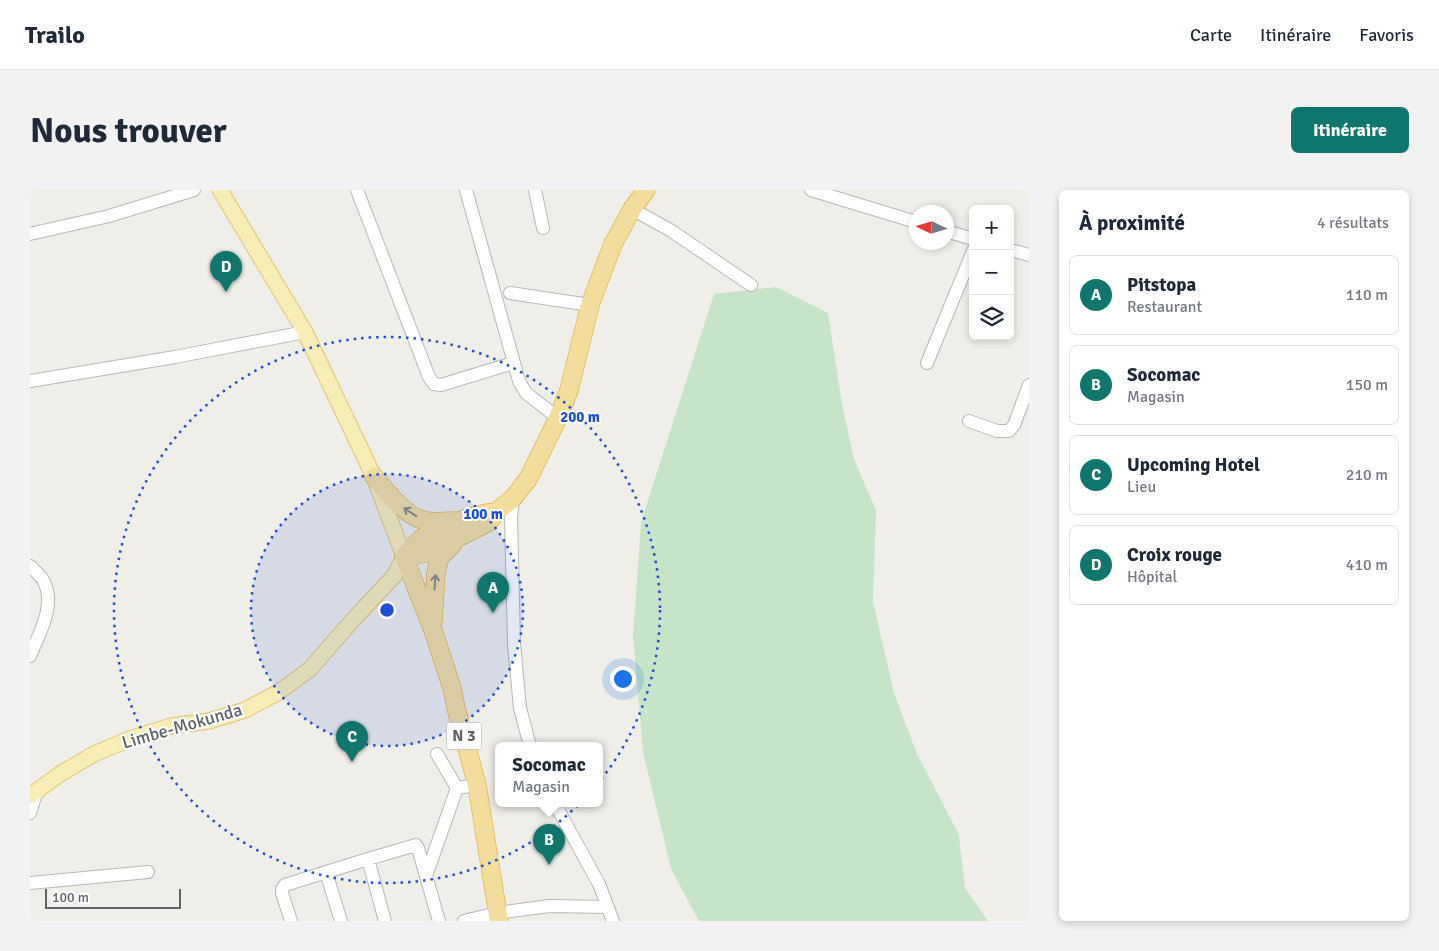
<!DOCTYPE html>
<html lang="fr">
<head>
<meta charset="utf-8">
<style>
	:root { --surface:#fff; --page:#f2f2f3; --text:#1f2937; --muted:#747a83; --line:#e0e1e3; --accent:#0f766e }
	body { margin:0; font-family:Signika,sans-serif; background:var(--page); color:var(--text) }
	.controls { position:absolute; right:15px; top:15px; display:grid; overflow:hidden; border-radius:8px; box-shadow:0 2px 8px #0003 }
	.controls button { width:45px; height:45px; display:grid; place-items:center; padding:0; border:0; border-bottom:1px solid var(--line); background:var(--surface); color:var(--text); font:25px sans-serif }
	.compass { position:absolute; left:879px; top:15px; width:45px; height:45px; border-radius:50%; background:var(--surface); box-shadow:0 2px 8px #0003; rotate:274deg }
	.scale { position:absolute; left:15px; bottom:12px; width:136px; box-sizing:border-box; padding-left:5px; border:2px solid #5f6367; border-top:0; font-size:14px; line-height:18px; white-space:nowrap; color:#5f6367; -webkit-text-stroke:4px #fff; paint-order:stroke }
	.you { position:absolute; left:592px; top:488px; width:18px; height:18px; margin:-12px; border:4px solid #fff; border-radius:50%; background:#1a73e8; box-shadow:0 0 0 8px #1a73e833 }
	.badge { display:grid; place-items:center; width:32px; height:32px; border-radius:50%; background:var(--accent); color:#fff; font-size:16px; font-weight:700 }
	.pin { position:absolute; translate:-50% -41px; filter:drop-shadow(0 1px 2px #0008) }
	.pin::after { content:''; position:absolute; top:26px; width:18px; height:15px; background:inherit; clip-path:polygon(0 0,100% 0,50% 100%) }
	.popup { position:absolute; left:465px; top:552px; width:108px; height:65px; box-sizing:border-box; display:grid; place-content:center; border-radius:8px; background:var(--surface); filter:drop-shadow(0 1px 4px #0005); font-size:16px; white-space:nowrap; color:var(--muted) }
	.popup b { font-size:19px; color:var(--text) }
	.popup::after { content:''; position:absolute; left:50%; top:100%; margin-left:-10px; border:10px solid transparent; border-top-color:var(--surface) }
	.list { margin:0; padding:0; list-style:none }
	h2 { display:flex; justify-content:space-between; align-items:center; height:65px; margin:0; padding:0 20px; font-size:21px }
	h2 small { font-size:16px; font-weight:400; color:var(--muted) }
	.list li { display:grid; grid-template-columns:32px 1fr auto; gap:15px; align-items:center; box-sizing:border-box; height:80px; margin:0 10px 10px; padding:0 10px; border:1px solid var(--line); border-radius:8px }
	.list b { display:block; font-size:19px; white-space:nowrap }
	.list p { margin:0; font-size:16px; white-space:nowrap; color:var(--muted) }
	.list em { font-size:16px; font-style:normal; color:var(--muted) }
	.icon { flex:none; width:28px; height:28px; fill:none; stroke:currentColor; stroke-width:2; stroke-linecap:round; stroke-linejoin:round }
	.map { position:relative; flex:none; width:999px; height:731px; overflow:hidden; border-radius:8px }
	header { display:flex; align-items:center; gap:30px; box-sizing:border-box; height:70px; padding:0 25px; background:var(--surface); border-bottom:1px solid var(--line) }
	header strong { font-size:24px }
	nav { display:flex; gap:28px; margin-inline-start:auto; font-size:18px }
	.intro { display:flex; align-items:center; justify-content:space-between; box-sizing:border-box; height:120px; padding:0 30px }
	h1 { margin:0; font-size:35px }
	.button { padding:12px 22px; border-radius:8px; background:var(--accent); color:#fff; font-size:18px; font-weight:700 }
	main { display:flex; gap:30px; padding:0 30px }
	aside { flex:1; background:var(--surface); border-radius:8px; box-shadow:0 2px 8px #0003 }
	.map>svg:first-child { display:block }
	.green { fill:#c8e4c8 }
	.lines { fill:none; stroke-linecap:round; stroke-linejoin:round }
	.minor-casing { stroke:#b5b8bb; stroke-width:14 }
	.major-casing { stroke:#e4c36e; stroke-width:17 }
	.highway-casing { stroke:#e0a218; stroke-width:19 }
	.minor { stroke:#fff; stroke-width:12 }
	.major { stroke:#f7edb6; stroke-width:15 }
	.highway { stroke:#f3dd9d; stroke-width:18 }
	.oneway { stroke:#8b8877 }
	.ring { fill:none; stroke:#1d4ed8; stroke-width:2.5; stroke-dasharray:2.5 5 }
	.labels { text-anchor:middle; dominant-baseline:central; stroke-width:4; stroke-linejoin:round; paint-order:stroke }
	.shield { fill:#fff; stroke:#8f9295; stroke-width:1 }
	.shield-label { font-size:16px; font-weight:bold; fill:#5f6367 }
	.street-label { font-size:18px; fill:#5f6367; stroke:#fff }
	.centre { fill:#1d4ed8; stroke:#fff; stroke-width:2.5 }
	.ring-label { font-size:15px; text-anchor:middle; font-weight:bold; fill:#1d4ed8; stroke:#fff; stroke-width:4; stroke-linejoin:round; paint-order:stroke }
</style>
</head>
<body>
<header>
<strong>Trailo</strong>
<nav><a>Carte</a><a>Itinéraire</a><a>Favoris</a></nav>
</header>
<div class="intro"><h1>Nous trouver</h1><a class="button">Itinéraire</a></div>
<main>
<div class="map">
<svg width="999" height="731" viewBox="0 0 999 731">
	<rect width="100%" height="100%" fill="#f0eee8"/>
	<path class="green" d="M746,97L798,123L812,214L824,269L846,320L843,412L864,503L887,564L929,645L935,698L958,731H669L641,679L613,562L603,446L611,332L684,104Z"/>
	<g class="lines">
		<g class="minor-casing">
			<path id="minor" d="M327,0L399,187L404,194L411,195L483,173
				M436,0L489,191L496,203L528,228
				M505,0L513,38
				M781,0L886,32
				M602,19L640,40L721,95
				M916,41L943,49
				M0,44L79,26L164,0
				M980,60L999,65
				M480,103L560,115
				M897,173L943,61
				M0,191L145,167L275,142
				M939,231L967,241H979L984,235L999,195
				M483,308L481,328L484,454L490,518L500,556
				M0,376C4,380 10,385 13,390C27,414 9,444 0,466
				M407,564L427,598L447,595
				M525,614L569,694L583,731
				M0,623L7,601
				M338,669L386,655L388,658L396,686
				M296,682L311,731
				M0,693L118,682
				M261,731L252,703V699L255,695L338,669L355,731
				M409,731L396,686L427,598
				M434,731L467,723L519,716L578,717"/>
		</g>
		<g class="major-casing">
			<path id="major" d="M0,606L30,584L64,564L102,548L141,536L179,531L215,520L249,502L280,479L321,432L364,386L374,367L344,287L275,142L190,0"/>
		</g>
		<g class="highway-casing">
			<path id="highway" d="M344,287C358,302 374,326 396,331C404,332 415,331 424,331
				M374,367L398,363L459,332L466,322L483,308L498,289L528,228L539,200L560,115L583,54L602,19L616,0
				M374,367L403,440L422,498L426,518L447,595L469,731
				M374,367C379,361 385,354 391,349C405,339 448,322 466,322
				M403,432L406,382L410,367L423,354"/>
		</g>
		<use href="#minor" class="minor"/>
		<use href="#major" class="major"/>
		<use href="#highway" class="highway"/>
	</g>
	<defs><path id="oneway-shaft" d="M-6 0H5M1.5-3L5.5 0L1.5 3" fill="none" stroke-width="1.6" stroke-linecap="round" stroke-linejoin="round" transform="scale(1.25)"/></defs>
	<g class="oneway">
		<use href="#oneway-shaft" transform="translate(380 322) rotate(-146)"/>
		<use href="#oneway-shaft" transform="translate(405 392) rotate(-86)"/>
	</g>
	<circle cx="357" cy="420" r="136" fill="#1d4ed8" fill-opacity=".12"/>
	<g class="ring">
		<circle cx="357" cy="420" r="136"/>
		<circle cx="357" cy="420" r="273"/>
	</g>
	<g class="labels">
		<rect class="shield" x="416.5" y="532.5" width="35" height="27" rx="4"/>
		<g class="shield-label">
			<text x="434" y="546">N 3</text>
		</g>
		<g class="street-label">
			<text transform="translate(152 536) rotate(-16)">Limbe-Mokunda</text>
		</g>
	</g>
	<circle cx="357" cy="420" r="8" class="centre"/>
	<g class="ring-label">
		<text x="550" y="232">200 m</text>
		<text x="453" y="329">100 m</text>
	</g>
</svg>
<div class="controls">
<button>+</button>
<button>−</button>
<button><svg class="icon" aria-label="layers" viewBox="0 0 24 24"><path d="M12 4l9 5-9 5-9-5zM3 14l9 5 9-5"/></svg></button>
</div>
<svg class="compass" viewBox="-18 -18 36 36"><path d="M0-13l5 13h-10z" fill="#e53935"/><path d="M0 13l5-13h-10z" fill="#747a83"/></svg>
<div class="scale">100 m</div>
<div class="you"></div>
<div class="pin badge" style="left:463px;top:423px">A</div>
<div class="pin badge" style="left:519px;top:675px">B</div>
<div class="popup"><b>Socomac</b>Magasin</div>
<div class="pin badge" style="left:322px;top:572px">C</div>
<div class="pin badge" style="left:196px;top:102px">D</div>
</div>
<aside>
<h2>À proximité<small>4 résultats</small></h2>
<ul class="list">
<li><span class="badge">A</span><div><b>Pitstopa</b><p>Restaurant</p></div><em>110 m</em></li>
<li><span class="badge">B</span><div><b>Socomac</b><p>Magasin</p></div><em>150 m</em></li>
<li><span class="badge">C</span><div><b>Upcoming Hotel</b><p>Lieu</p></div><em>210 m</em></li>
<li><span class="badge">D</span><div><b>Croix rouge</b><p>Hôpital</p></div><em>410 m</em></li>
</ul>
</aside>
</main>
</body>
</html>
